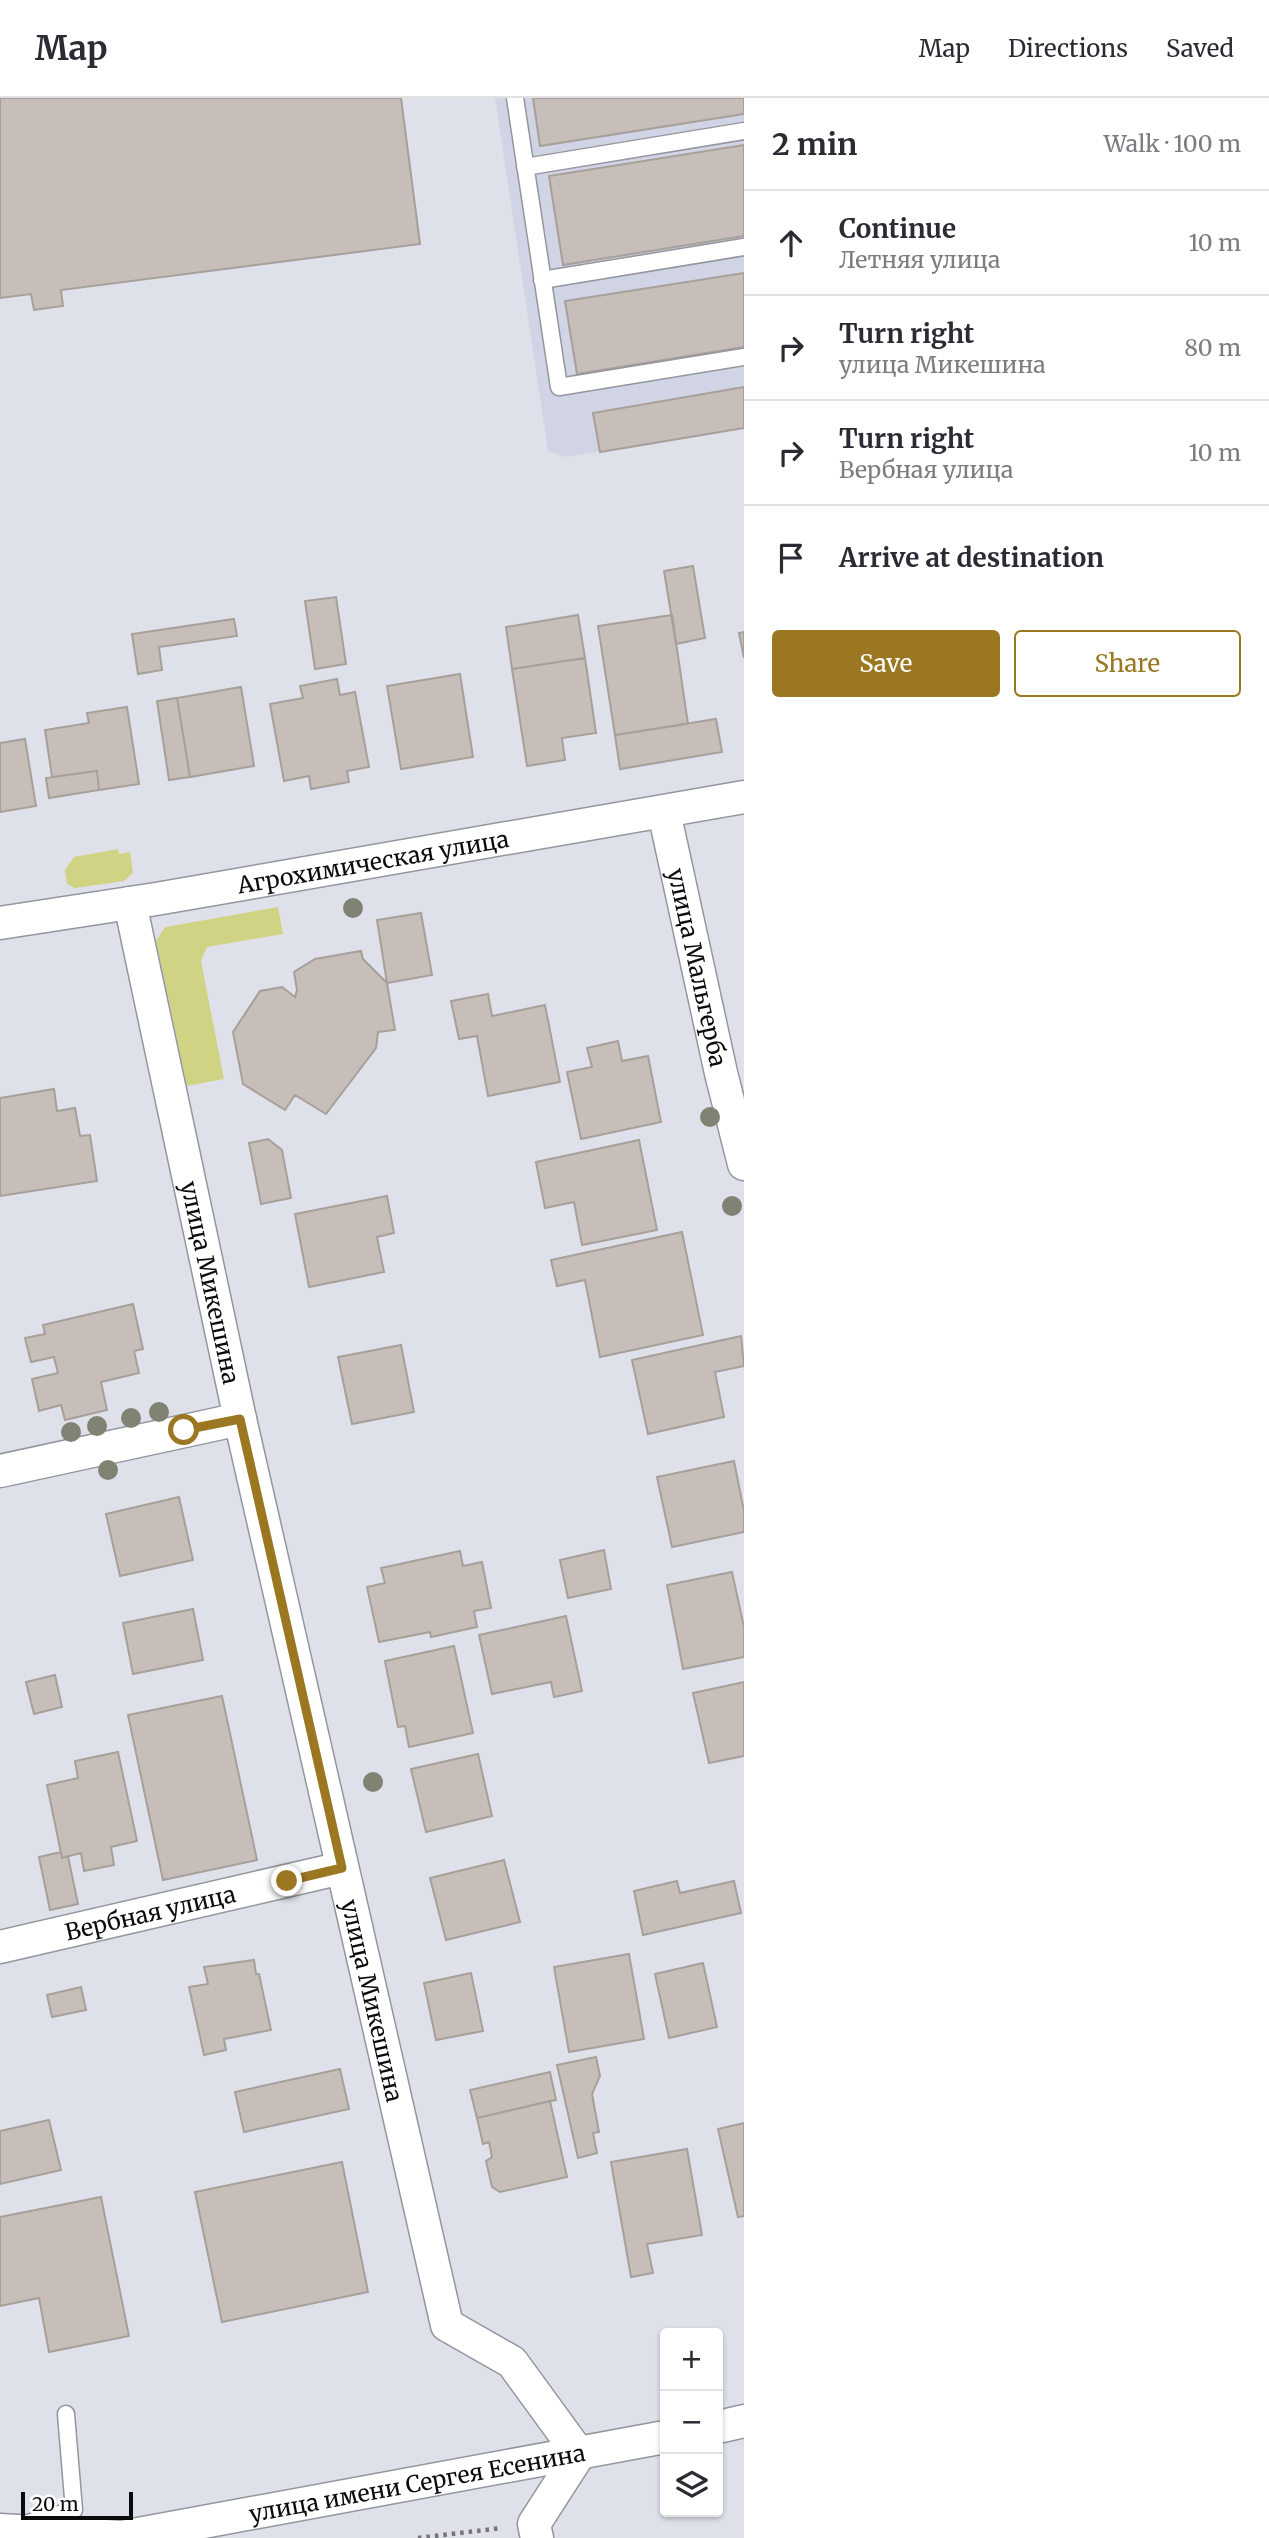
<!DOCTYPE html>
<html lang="en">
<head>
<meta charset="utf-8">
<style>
	:root { --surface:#fff; --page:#f2f2f3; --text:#2b2b33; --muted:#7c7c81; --line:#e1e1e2; --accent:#9b7722 }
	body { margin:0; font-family:Merriweather,serif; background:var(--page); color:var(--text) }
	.controls { position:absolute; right:21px; bottom:21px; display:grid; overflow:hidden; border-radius:7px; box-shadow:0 2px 5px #0004 }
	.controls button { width:63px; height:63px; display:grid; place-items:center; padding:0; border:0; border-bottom:2px solid var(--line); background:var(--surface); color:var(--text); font:35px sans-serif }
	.scale { position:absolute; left:21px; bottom:18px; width:112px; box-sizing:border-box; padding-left:7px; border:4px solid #0b0b0e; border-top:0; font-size:19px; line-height:24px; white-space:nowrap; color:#0b0b0e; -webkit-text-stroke:5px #fff; paint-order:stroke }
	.stop { position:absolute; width:21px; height:21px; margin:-16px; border:5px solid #9b7722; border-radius:50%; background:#fff }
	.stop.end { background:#9b7722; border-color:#fff; box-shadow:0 2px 7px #0008 }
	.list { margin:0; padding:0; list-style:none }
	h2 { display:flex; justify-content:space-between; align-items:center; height:91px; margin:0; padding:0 28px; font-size:30px }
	h2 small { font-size:23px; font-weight:400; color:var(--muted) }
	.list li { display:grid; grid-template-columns:46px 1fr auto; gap:21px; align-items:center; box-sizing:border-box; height:105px; padding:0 28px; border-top:2px solid var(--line) }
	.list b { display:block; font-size:26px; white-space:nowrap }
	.list p { margin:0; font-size:23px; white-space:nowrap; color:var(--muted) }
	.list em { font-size:23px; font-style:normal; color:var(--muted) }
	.actions { display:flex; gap:14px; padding:21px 28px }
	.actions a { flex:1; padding:16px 0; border:2px solid var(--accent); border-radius:7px; text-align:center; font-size:24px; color:var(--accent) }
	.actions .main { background:var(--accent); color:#fff }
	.icon { flex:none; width:38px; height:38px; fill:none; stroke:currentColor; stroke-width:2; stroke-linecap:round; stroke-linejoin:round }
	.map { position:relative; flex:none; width:744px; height:2440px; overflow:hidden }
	header { display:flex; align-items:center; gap:42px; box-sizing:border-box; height:98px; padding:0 35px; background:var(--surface); border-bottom:2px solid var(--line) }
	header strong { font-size:33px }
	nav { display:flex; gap:38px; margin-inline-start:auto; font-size:24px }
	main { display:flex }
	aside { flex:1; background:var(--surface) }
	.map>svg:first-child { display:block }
	.built { fill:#d1d4e4 }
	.green { fill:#d0d384 }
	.building { fill:#c7beb9; stroke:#a79f9a; stroke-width:2 }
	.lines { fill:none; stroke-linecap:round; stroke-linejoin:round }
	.lane-casing { stroke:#94969e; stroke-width:19 }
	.street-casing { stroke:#94969e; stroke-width:35 }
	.path { stroke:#74757b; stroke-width:4.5; stroke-dasharray:3.5 5; stroke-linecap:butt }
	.lane { stroke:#fff; stroke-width:16 }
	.street { stroke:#fff; stroke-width:32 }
	.tree { fill:#808273 }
	.route { stroke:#9b7722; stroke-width:9 }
	.labels { text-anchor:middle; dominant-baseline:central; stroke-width:6; stroke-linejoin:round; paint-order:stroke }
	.street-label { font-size:23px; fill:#0b0b0e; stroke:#fff }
</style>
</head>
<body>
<header>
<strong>Map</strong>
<nav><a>Map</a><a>Directions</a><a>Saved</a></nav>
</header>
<main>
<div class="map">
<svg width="744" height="2440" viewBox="0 0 744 2440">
	<rect width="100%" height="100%" fill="#dfe1ea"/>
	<path class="built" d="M495,0H744V330L565,359L548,353Z"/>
	<path class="green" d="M118,751L119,756L130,754L133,775L124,783L75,790L67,786L65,772L74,759Z
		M278,809L283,836L207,849L201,863L224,981L187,988L156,843L165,829Z"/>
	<path class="building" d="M0,0H401L420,146L61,192L63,208L34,212L31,196L0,200Z
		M533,0H744V16L540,48Z
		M744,47V138L563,167L549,78Z
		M744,175V249L577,276L565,203Z
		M744,289V330L600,354L593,315Z
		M693,468L705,540L676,546L664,473Z
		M336,499L346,566L315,571L305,503Z
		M578,517L585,560L512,571L506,529Z
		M672,517L688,626L615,637L598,528Z
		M234,521L237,538L159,549L162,572L138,576L132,536Z
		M744,534V560L739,535Z
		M585,560L596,635L562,640L565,662L527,668L512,571Z
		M460,576L473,659L401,671L387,588Z
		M337,581L340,597L355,594L369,669L347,673L349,684L311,691L309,678L284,683L270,606L303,600L300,588Z
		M241,589L254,668L190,679L177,600Z
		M177,600L190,679L169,682L157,603Z
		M127,609L139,686L99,692L97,673L52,679L45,632L89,625L87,615Z
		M716,621L722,654L620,671L615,637Z
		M25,641L36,708L0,714V645Z
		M97,673L99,692L49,700L46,680Z
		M421,815L432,877L387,885L377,822Z
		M361,853L363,861L387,885L395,932L378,934L376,950L326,1016L295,997L285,1012L243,986L233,934L260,893L282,889L295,899L297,892L294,874L315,861Z
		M488,896L492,918L545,907L560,984L488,998L477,938L459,941L451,903Z
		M618,943L622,963L648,958L661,1024L581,1041L567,974L592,969L587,950Z
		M54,991L57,1013L75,1010L80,1038L90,1037L97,1083L0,1098V1000Z
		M268,1041L282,1052L291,1100L261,1106L249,1045Z
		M639,1042L657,1132L582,1147L574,1104L545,1110L536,1064Z
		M387,1098L394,1135L377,1139L384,1174L309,1189L295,1116Z
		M682,1134L703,1237L600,1259L585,1182L557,1188L551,1162Z
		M133,1206L143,1251L134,1253L139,1275L101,1284L107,1312L65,1322L61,1307L39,1313L32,1281L58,1275L54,1259L31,1264L25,1240L45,1236L43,1227Z
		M741,1238L744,1268L715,1274L724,1319L648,1336L632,1262Z
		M401,1247L414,1314L352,1326L338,1259Z
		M734,1363L744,1413V1434L672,1449L657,1379Z
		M179,1399L193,1462L120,1478L106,1416Z
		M604,1452L611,1491L568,1500L560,1462Z
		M460,1453L463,1468L482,1464L491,1510L474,1513L477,1529L431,1539L430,1534L379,1544L367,1489L385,1485L381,1470Z
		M732,1474L744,1529V1559L683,1571L667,1487Z
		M193,1511L203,1562L133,1576L123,1525Z
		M566,1518L582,1593L554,1599L551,1584L492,1596L479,1537Z
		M454,1548L473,1635L409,1649L405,1628L398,1629L385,1563Z
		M55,1577L62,1609L34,1616L26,1584Z
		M744,1584V1658L709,1665L693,1595Z
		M222,1598L257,1762L163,1782L128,1617Z
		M118,1654L137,1743L111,1749L114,1767L84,1773L81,1755L62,1760L47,1687L78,1680L75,1663Z
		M478,1656L492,1718L426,1734L411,1671Z
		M61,1754L62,1760L68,1758L78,1806L50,1812L39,1759Z
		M504,1762L520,1824L446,1842L430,1780Z
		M677,1783L680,1795L734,1783L741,1815L643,1837L634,1793Z
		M629,1856L644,1941L569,1954L554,1869Z
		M254,1862L256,1876H259L271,1932L224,1941L226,1952L204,1957L189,1889L208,1886L204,1869Z
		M703,1865L717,1929L669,1940L655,1876Z
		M471,1875L483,1933L436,1942L424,1885Z
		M81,1889L86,1912L52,1919L47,1897Z
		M596,1959L600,1978L592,1996L599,2034L593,2035L597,2055L578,2060L557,1967Z
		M340,1971L349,2011L244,2034L235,1994Z
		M550,1974L556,2002L477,2020L470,1992Z
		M550,2003L567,2079L500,2094L492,2089L486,2063L492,2059L489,2044L483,2046L477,2020Z
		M49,2022L61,2072L0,2086V2033Z
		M744,2025V2118L738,2119L718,2031Z
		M687,2051L702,2137L647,2146L653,2175L631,2179L611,2064Z
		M342,2064L368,2194L222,2224L195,2094Z
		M101,2099L129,2238L49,2254L39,2200L0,2208V2119Z"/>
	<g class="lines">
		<g class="lane-casing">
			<path id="lane" d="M515,0L559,289L744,259
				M525,69L744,33
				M542,182L744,149
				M28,2425L74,2412L66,2316"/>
		</g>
		<g class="street-casing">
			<g id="street">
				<path id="s1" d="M664,714L721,975L744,1066"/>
				<path id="s2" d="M130,805L240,1321L447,2227L512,2264L579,2356"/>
				<path id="s3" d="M0,825L156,801L744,699"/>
				<path d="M0,1373L240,1321"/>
				<path id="s4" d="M0,1849L342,1770"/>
				<path d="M718,2329L744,2323"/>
				<path id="s5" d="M0,2432L122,2439L665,2339"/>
				<path d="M537,2440L534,2426L579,2356"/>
			</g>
		</g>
		<path class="path" d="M418,2440L502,2430"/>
		<use href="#lane" class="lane"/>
		<use href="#street" class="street"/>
	</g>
	<g class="tree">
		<circle cx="353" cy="810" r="10"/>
		<circle cx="710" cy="1019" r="10"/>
		<circle cx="732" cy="1108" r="10"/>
		<circle cx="159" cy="1314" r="10"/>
		<circle cx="131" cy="1320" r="10"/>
		<circle cx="97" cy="1328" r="10"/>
		<circle cx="71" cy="1334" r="10"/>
		<circle cx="108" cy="1372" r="10"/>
		<circle cx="373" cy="1684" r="10"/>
	</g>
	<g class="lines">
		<path class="route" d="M184,1332L240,1321L342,1770L287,1783"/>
	</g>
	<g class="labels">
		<g class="street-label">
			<text stroke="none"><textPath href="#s3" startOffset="378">Агрохимическая улица</textPath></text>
			<text stroke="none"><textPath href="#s1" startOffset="159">улица Мальгерба</textPath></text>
			<text stroke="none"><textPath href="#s2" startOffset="388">улица Микешина</textPath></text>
			<text stroke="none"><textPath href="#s4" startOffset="154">Вербная улица</textPath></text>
			<text stroke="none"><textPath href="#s2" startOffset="1124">улица Микешина</textPath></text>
			<text stroke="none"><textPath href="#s5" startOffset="422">улица имени Сергея Есенина</textPath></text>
		</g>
	</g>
</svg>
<div class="controls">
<button>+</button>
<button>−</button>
<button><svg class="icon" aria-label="layers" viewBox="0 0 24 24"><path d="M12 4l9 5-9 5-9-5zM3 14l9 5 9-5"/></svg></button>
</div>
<div class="scale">20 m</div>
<div class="stop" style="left:184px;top:1332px"></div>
<div class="stop end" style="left:287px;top:1783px"></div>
</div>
<aside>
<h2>2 min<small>Walk · 100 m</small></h2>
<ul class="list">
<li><svg class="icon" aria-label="ahead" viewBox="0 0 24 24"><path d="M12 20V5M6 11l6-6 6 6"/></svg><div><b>Continue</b><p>Летняя улица</p></div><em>10 m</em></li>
<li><svg class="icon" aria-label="right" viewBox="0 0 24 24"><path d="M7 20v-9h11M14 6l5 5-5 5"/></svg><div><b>Turn right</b><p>улица Микешина</p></div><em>80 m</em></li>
<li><svg class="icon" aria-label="right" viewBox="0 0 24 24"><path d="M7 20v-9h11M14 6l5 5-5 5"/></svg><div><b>Turn right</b><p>Вербная улица</p></div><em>10 m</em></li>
<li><svg class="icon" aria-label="arrive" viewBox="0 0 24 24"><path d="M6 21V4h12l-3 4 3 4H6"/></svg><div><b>Arrive at destination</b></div></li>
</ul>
<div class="actions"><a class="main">Save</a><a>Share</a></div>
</aside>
</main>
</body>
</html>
